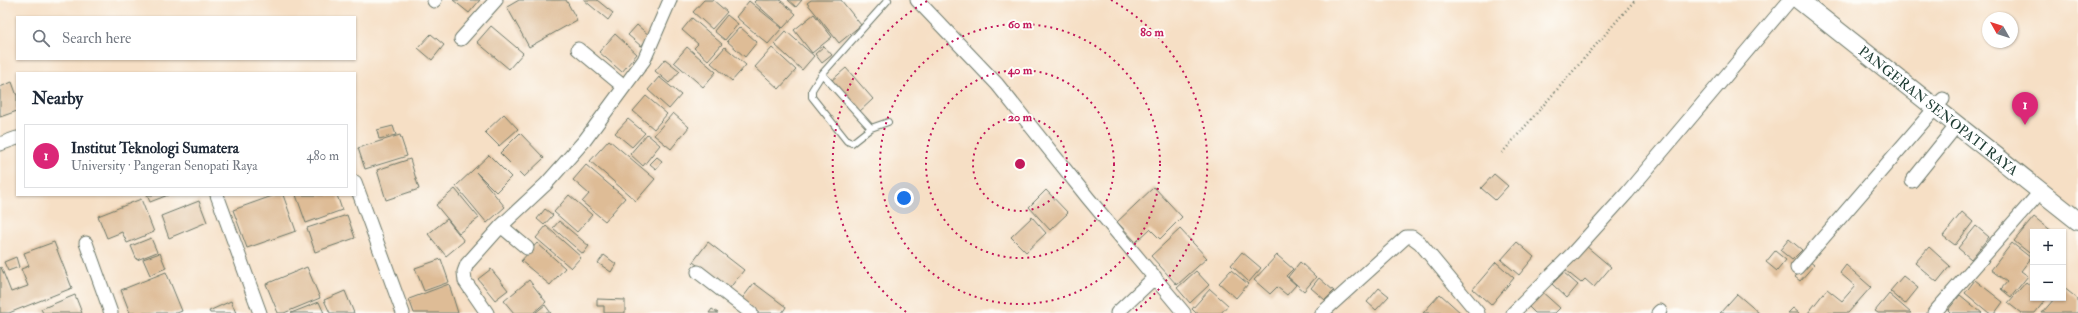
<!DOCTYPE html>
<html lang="en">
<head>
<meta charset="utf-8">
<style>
	:root { --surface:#fff; --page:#f6f6f7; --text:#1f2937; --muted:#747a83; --line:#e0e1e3; --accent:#db2777 }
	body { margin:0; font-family:"IM FELL Double Pica",serif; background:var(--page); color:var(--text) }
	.controls { position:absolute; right:12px; bottom:12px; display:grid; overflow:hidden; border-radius:0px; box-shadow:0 1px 3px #0004 }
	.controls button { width:36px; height:36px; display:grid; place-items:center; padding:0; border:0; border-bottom:1px solid var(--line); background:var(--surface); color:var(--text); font:20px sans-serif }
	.compass { position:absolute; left:1982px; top:12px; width:36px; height:36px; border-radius:50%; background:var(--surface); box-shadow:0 1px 3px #0004; rotate:309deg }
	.you { position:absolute; left:904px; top:198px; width:14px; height:14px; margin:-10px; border:3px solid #fff; border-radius:50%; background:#1a73e8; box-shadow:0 0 0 6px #1a73e833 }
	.badge { display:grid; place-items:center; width:26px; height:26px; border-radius:50%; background:var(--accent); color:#fff; font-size:13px; font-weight:700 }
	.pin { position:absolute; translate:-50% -33px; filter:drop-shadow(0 1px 2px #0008) }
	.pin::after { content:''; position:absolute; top:21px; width:14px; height:12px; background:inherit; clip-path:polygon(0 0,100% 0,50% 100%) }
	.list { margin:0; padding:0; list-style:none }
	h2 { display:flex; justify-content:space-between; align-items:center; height:52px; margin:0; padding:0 16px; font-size:17px }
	h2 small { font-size:13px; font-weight:400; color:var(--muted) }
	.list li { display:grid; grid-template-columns:26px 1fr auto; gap:12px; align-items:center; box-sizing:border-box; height:64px; margin:0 8px 8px; padding:0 8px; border:1px solid var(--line); border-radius:0px }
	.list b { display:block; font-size:15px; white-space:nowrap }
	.list p { margin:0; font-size:13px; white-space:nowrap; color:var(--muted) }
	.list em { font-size:13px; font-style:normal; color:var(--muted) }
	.icon { flex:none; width:22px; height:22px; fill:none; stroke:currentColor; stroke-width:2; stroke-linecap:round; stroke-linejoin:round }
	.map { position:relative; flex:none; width:2078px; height:313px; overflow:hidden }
	.search { position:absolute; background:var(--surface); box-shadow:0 1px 3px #0004; left:16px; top:16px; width:340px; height:44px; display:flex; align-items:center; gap:10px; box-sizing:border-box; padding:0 14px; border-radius:0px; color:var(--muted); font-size:15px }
	.panel { position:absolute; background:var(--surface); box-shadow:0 1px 3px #0004; left:16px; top:72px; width:340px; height:124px; border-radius:0px }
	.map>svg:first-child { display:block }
	.building { fill:#debc96 }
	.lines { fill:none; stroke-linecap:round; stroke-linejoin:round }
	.lane-casing { stroke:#6a7667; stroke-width:8 }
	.street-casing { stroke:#6a7667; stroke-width:15 }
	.secondary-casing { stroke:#6a7667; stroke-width:20 }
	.path { stroke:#6a7667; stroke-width:2.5; stroke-dasharray:1 3; stroke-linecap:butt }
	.lane { stroke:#fff; stroke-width:6 }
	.street { stroke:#fff; stroke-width:13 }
	.secondary { stroke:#fff; stroke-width:18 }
	.ring { fill:none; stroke:#c2185b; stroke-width:2; stroke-dasharray:2 4 }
	.labels { text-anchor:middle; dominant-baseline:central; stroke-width:4; stroke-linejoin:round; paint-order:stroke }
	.street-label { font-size:14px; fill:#1f3d34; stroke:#fdfcf7 }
	.centre { fill:#c2185b; stroke:#fdfcf7; stroke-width:2 }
	.ring-label { font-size:12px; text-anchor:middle; font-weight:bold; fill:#c2185b; stroke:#fdfcf7; stroke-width:4; stroke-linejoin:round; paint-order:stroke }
</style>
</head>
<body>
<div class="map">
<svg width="2078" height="313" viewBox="0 0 2078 313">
	<rect width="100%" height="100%" fill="#fdfcf7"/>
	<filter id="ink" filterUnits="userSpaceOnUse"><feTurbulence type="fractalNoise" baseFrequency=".025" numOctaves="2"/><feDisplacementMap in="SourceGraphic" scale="8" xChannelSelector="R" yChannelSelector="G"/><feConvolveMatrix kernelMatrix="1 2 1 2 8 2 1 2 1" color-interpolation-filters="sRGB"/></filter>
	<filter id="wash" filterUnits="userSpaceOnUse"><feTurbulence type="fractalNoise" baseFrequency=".012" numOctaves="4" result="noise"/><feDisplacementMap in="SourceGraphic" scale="16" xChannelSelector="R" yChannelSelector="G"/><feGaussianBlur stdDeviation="0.9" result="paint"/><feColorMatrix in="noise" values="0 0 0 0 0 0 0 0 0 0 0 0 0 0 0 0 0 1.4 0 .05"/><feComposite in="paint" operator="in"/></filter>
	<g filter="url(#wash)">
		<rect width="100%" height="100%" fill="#f6dfc5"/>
		<g id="blocks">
			<path class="building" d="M453,0H480L469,13Z
				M519,0H566L577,20L529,47L507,7Z
				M584,0H597L613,13L608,20Z
				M704,0H713L727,12L712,29L693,12Z
				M756,0H780L796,14L783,28L754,2Z
				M788,0H802L796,7Z
				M811,0H841L861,25L839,43L807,3Z
				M749,1L782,28L768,44L736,17Z
				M814,14L832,37L812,53L794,30Z
				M727,15L738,24L725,40L714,31Z
				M692,18L722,44L708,60L694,48L698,44L682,30Z
				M637,25L650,36L641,46L628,35Z
				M491,26L523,53L509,69L477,42Z
				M740,27L757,42L745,57L727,41Z
				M786,31L814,56L802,70L774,44Z
				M431,34L444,45L432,60L418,48Z
				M615,34L637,54L622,72L599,52Z
				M824,46L832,55L822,63L815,54Z
				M687,47L716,72L703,87L674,62Z
				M725,47L746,65L732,81L711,63Z
				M772,48L796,70L779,89L755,67Z
				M665,59L680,71L669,83L655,71Z
				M846,68L873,99L859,112L831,81Z
				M659,77L681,95L669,109L648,90Z
				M12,82L17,96V111L0,117V87Z
				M646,96L667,114L654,129L633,111Z
				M673,113L689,127L671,149L654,135Z
				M504,114L518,129L499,146L485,132Z
				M628,119L645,133L632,147L615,133Z
				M393,126L396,135L379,139L377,130Z
				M520,133L544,158L524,177L500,153Z
				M647,134L660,145L643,166L630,154Z
				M400,135L407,156L365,169L358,148Z
				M609,140L655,179L636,201L590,161Z
				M489,155L511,177L496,192L476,172L505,207L487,223L456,186Z
				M657,157L662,161L656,169L650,164Z
				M410,159L419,189L386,200L377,170Z
				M586,165L625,198L605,221L582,202L589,194L573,180Z
				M1494,174L1508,186L1495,200L1481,188Z
				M1154,187L1182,217L1160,239L1150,229L1136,242L1117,222Z
				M455,189L479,218L459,233L436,205Z
				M1046,190L1068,213L1050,230L1029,207Z
				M147,195H168L150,202Z
				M275,195H283L296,231L247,248L233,210Z
				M296,195H337L342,210L306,223Z
				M569,195L592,215L577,232L554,212Z
				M141,199L154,232L127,243L122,232L107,238L98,216Z
				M199,201L207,222L169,238L161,216Z
				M545,209L553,215L544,225L537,219Z
				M1962,212L1973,222L1955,245L1943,236Z
				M347,215L355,238L315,252L307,228Z
				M1032,217L1046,233L1026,252L1011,237Z
				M2034,217L2053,232H2033V256L2014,241Z
				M447,219L464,241L446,256L428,234Z
				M559,221L589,246L583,254L553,228Z
				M546,226L581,257L571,268L536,238Z
				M1976,226L1989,237L1971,259L1958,248Z
				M1180,229L1207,258L1177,285L1151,256Z
				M151,238L157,252L137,260L131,246Z
				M1789,239L1802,250L1792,260L1780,250Z
				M54,242L72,288L9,313H0V268L1,267L11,292L28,286L21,269L29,266L24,253Z
				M708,242L744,270L729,289L693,262Z
				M1517,242L1534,257L1519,275L1501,260Z
				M537,243L565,268L550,285L521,261Z
				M2012,243L2031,258L2021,271L2028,276L2011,297L2001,289L2007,282L1991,270Z
				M1586,246L1611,267L1594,287L1585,279L1581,283L1565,270Z
				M1929,247L1950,266L1937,282L1915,263Z
				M1775,251L1786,260L1777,271L1766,262Z
				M1242,252L1261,268L1249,282L1231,265Z
				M160,253L166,268L150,275L143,259Z
				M604,255L616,264L611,272L598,263Z
				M1277,255L1293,269L1286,276L1296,285L1287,295L1277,287L1270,294L1254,280Z
				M16,257L19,267L8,271L4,262Z
				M441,259L449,282L424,291L415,268Z
				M1809,261L1814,265L1800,281L1795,277Z
				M1300,262L1316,277L1304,291L1288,277Z
				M1496,262L1514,278L1491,305L1473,289Z
				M1846,265L1871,287L1848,313H1808L1827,289L1842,301L1855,286L1840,273Z
				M307,267L320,298L284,313H278L266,284Z
				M491,269L508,290L495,300L478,279Z
				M1231,270L1248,284L1236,298L1219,283Z
				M1196,271L1209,285L1190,303L1177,288Z
				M166,272L182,311L177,313H130L121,290Z
				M1563,272L1578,285L1567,298L1552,284Z
				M1903,276L1918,288L1905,304L1890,291Z
				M1319,278L1334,291L1325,300L1311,288Z
				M529,280L546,302L533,313H514L504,301Z
				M1975,280L2003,302L1995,313H1989L1965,293Z
				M2026,282L2033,288V298L2046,299L2035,313H2021L2008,303Z
				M754,283L786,307L782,313H758L741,300Z
				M449,284L458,313H414L409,299Z
				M2063,287L2078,299V313H2042L2055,298H2063Z
				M1379,288L1389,296L1376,310L1367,302Z
				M1210,289L1228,305L1221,313H1196L1192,309Z
				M1540,290L1560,308L1555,313H1535L1527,305Z
				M345,291L354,313H330L324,300Z
				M1440,294L1461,313H1423Z
				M1737,294L1759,313H1720Z
				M1889,294L1911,313H1878L1875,311Z
				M75,295L82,313H43L41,309Z
				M1960,295L1982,313H1951L1948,310Z
				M597,299L625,300V313H604V306H597Z
				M231,301L236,313H210L209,311Z
				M319,302L324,313H291Z
				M545,305L551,313H535Z
				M1793,308L1799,313H1788Z
				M712,309L718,313H709Z"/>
		</g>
	</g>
	<g filter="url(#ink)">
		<use href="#blocks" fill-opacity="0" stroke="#6a7667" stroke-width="1"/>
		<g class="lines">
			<g class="lane-casing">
				<path id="lane" d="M822,74L812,90V97L847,141L852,143L871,128L888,122
					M871,128L822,74L888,0"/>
			</g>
			<g class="street-casing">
				<path id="street" d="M917,0L997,84L1088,198L1184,313
					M434,1L435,0
					M461,39L496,0
					M578,49L624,87
					M0,144L17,138
					M1912,181L1957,125
					M355,182L403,313
					M217,195L260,313
					M501,226L527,248
					M86,243L111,313
					M1797,268L1943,99
					M698,272L751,313
					M487,313L465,281L464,272L467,264L501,226L546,184L585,140L644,60L670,0
					M1117,313L1155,277
					M1322,313L1406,237H1412L1420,243L1478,313
					M1513,313L1571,255L1627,193L1790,0
					M1658,313L1660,311
					M1934,313L2041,191"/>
			</g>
			<g class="secondary-casing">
				<g id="secondary">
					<path id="s1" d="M1799,0L2078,221"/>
				</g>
			</g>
			<path class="path" d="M1502,153L1635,0"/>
			<use href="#lane" class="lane"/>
			<use href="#street" class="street"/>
			<use href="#secondary" class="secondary"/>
		</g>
	</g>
	<g class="ring">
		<circle cx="1020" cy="164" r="47"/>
		<circle cx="1020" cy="164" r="94"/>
		<circle cx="1020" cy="164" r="140"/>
		<path d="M906 312A187 187 0 0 1 929 0M1111 0A187 187 0 0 1 1134 312"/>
	</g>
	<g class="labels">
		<g class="street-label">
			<text stroke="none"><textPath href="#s1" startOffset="178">PANGERAN SENOPATI RAYA</textPath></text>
		</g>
	</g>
	<circle cx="1020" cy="164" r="6" class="centre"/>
	<g class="ring-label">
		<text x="1020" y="28">60 m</text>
		<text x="1152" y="36">80 m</text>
		<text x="1020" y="74">40 m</text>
		<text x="1020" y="121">20 m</text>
	</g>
</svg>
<div class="controls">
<button>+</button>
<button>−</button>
</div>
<svg class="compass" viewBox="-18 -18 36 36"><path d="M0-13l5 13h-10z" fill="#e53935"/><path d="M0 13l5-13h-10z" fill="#747a83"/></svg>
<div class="you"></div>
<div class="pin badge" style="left:2025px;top:125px">1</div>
<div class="search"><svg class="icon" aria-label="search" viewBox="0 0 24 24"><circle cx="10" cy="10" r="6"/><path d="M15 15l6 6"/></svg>Search here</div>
<section class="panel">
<h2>Nearby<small></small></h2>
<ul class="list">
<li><span class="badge">1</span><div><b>Institut Teknologi Sumatera</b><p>University · Pangeran Senopati Raya</p></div><em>480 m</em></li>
</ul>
</section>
</div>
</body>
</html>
